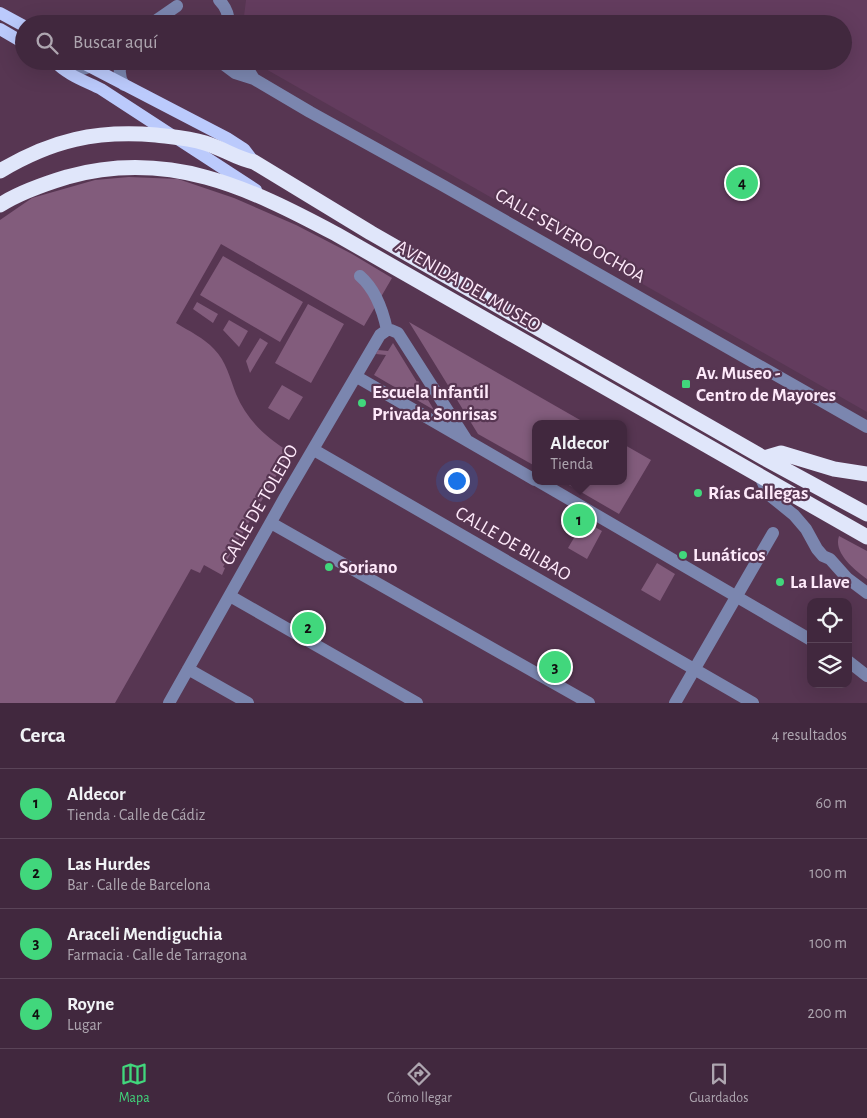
<!DOCTYPE html>
<html lang="es">
<head>
<meta charset="utf-8">
<style>
	:root { --surface:#41283e; --page:#483045; --text:#f1f3f6; --muted:#aea6b0; --line:#5a4458; --accent:#41d77c }
	body { margin:0; font-family:"Alegreya Sans",sans-serif; background:var(--page); color:var(--text) }
	.controls { position:absolute; right:15px; bottom:15px; display:grid; overflow:hidden; border-radius:10px; box-shadow:0 5px 20px #0002 }
	.controls button { width:45px; height:45px; display:grid; place-items:center; padding:0; border:0; border-bottom:1px solid var(--line); background:var(--surface); color:var(--text); font:25px sans-serif }
	.you { position:absolute; left:456px; top:480px; width:18px; height:18px; margin:-12px; border:4px solid #fff; border-radius:50%; background:#1a73e8; box-shadow:0 0 0 8px #1a73e833 }
	.badge { display:grid; place-items:center; width:32px; height:32px; border-radius:50%; background:var(--accent); color:#111; font-size:16px; font-weight:700 }
	.pin { position:absolute; translate:-50% -50%; border:2px solid #fff; box-shadow:0 1px 5px #0006 }
	.popup { position:absolute; left:532px; top:420px; width:95px; height:65px; box-sizing:border-box; display:grid; place-content:center; border-radius:10px; background:var(--surface); filter:drop-shadow(0 1px 4px #0005); font-size:16px; white-space:nowrap; color:var(--muted) }
	.popup b { font-size:19px; color:var(--text) }
	.popup::after { content:''; position:absolute; left:50%; top:100%; margin-left:-10px; border:10px solid transparent; border-top-color:var(--surface) }
	.list { margin:0; padding:0; list-style:none }
	h2 { display:flex; justify-content:space-between; align-items:center; height:65px; margin:0; padding:0 20px; font-size:21px }
	h2 small { font-size:16px; font-weight:400; color:var(--muted) }
	.list li { display:grid; grid-template-columns:32px 1fr auto; gap:15px; align-items:center; box-sizing:border-box; height:70px; padding:0 20px; border-top:1px solid var(--line) }
	.list b { display:block; font-size:19px; white-space:nowrap }
	.list p { margin:0; font-size:16px; white-space:nowrap; color:var(--muted) }
	.list em { font-size:16px; font-style:normal; color:var(--muted) }
	.icon { flex:none; width:28px; height:28px; fill:none; stroke:currentColor; stroke-width:2; stroke-linecap:round; stroke-linejoin:round }
	.map { position:relative; flex:none; width:867px; height:703px; overflow:hidden }
	.search { position:absolute; background:var(--surface); box-shadow:0 5px 20px #0002; left:15px; right:15px; top:15px; height:55px; display:flex; align-items:center; gap:12px; box-sizing:border-box; padding:0 18px; border-radius:28px; color:var(--muted); font-size:19px }
	.sheet { height:345px; background:var(--surface) }
	nav { display:flex; justify-content:space-around; align-items:center; box-sizing:border-box; height:70px; border-top:1px solid var(--line); background:var(--surface); font-size:14px; color:var(--muted) }
	nav a { display:grid; justify-items:center; gap:2px }
	nav .on { color:var(--accent) }
	.map>svg:first-child { display:block }
	.built { fill:#633c5e }
	.green { fill:#825c7c }
	.lines { fill:none; stroke-linecap:round; stroke-linejoin:round }
	.minor { stroke:#7b86af; stroke-width:12 }
	.major { stroke:#bbcafc; stroke-width:12 }
	.highway { stroke:#e0e6fa; stroke-width:15 }
	.poi-dot { fill:#41d77c; stroke:#573652; stroke-width:2 }
	.labels { text-anchor:middle; dominant-baseline:central; stroke-width:4.5; stroke-linejoin:round; paint-order:stroke }
	.street-label { font-size:19px; fill:#fee9fa; stroke:#573652 }
	.poi-label { font-size:19px; font-weight:bold; fill:#fee9fa; stroke:#573652; text-anchor:start }
</style>
</head>
<body>
<div class="map">
<svg width="867" height="703" viewBox="0 0 867 703">
	<rect width="100%" height="100%" fill="#573652"/>
	<path class="built" d="M246,0H867V412L264,68L260,61H843V24H243Z"/>
	<path class="green" d="M129,177L178,179L234,198L296,225L352,254L392,278L364,326L221,244L176,323C189,331 204,338 214,349C226,361 230,378 236,394C247,420 266,438 290,452L223,567L225,568L222,575L204,565L200,573L191,569L115,703H0V220L32,198L95,180Z
		M223,256L303,302L280,342L200,295Z
		M197,302L218,314L213,323L193,309Z
		M308,304L344,324L311,383L275,363Z
		M229,320L248,331L239,347L223,330Z
		M409,322L587,424H535V466L478,434Z
		M260,338L268,343L250,373L246,361Z
		M393,343L417,382L418,381L426,396L427,395L429,399L428,400L434,410L374,375L386,355L376,354L378,350L388,351Z
		M282,385L303,397L289,420L268,408Z
		M623,444L651,460L619,514L562,481H623Z
		M584,521L602,531L587,559L568,548Z
		M839,536L867,551V579C855,570 833,553 839,536Z
		M657,563L675,574L660,601L641,590Z"/>
	<g class="lines">
		<path class="minor" d="M219,0C226,7 229,14 229,24
			M151,24L177,6
			M59,61C78,69 81,74 99,61
			M122,61C118,70 119,77 124,85
			M219,61L235,73L254,79L310,112L442,185L867,427
			M243,61L254,79
			M360,276C375,289 383,311 387,330
			M387,330H391L398,333L466,439
			M357,377L535,480
			M314,450L753,703
			M760,476L768,494L794,515L806,529L817,549L823,556L830,559L847,578L867,593
			M538,481L811,640
			M271,523L589,703
			M230,596L417,703
			M848,661L867,676
			M188,669L248,703
			M169,703L285,497L380,335L387,330
			M675,703L773,533"/>
		<path class="major" d="M0,13L24,26
			M0,29L24,43
			M54,61C67,75 85,81 101,89L256,190
			M79,61L227,138L244,149L254,162"/>
		<path class="highway" d="M0,171C52,140 96,130 156,135C173,137 189,138 205,143C222,148 237,159 254,162L371,233L764,458L867,514
			M0,205C20,192 44,184 67,177C168,149 248,187 336,234L867,537
			M764,458L781,453L834,469L867,474"/>
	</g>
	<g class="poi-dot">
		<rect x="681" y="379" width="10" height="10" rx="2.5"/>
		<circle cx="362" cy="403" r="5"/>
		<circle cx="698" cy="493" r="5"/>
		<circle cx="683" cy="555" r="5"/>
		<circle cx="329" cy="567" r="5"/>
		<circle cx="780" cy="582" r="5"/>
	</g>
	<g class="labels">
		<g class="street-label">
			<text transform="translate(570 236) rotate(30)">CALLE SEVERO OCHOA</text>
			<text transform="translate(468 286) rotate(30)">AVENIDA DEL MUSEO</text>
			<text transform="translate(260 505) rotate(-60)">CALLE DE TOLEDO</text>
			<text transform="translate(513 544) rotate(30)">CALLE DE BILBAO</text>
		</g>
		<g class="poi-label">
			<text x="696" y="373">Av. Museo -<tspan x="696" dy="22">Centro de Mayores</tspan></text>
			<text x="372" y="392">Escuela Infantil<tspan x="372" dy="22">Privada Sonrisas</tspan></text>
			<text x="708" y="493">Rías Gallegas</text>
			<text x="693" y="555">Lunáticos</text>
			<text x="339" y="567">Soriano</text>
			<text x="790" y="582">La Llave</text>
		</g>
	</g>
</svg>
<div class="controls">
<button><svg class="icon" aria-label="locate" viewBox="0 0 24 24"><circle cx="12" cy="12" r="6"/><path d="M12 2v4M12 18v4M2 12h4M18 12h4"/></svg></button>
<button><svg class="icon" aria-label="layers" viewBox="0 0 24 24"><path d="M12 4l9 5-9 5-9-5zM3 14l9 5 9-5"/></svg></button>
</div>
<div class="you"></div>
<div class="pin badge" style="left:579px;top:520px">1</div>
<div class="popup"><b>Aldecor</b>Tienda</div>
<div class="pin badge" style="left:308px;top:628px">2</div>
<div class="pin badge" style="left:555px;top:667px">3</div>
<div class="pin badge" style="left:742px;top:183px">4</div>
<div class="search"><svg class="icon" aria-label="search" viewBox="0 0 24 24"><circle cx="10" cy="10" r="6"/><path d="M15 15l6 6"/></svg>Buscar aquí</div>
</div>
<section class="sheet">
<h2>Cerca<small>4 resultados</small></h2>
<ul class="list">
<li><span class="badge">1</span><div><b>Aldecor</b><p>Tienda · Calle de Cádiz</p></div><em>60 m</em></li>
<li><span class="badge">2</span><div><b>Las Hurdes</b><p>Bar · Calle de Barcelona</p></div><em>100 m</em></li>
<li><span class="badge">3</span><div><b>Araceli Mendiguchia</b><p>Farmacia · Calle de Tarragona</p></div><em>100 m</em></li>
<li><span class="badge">4</span><div><b>Royne</b><p>Lugar</p></div><em>200 m</em></li>
</ul>
</section>
<nav>
<a class="on"><svg class="icon" aria-label="map" viewBox="0 0 24 24"><path d="M3 6l6-2 6 2 6-2v14l-6 2-6-2-6 2zM9 4v14M15 6v14"/></svg>Mapa</a>
<a><svg class="icon" aria-label="directions" viewBox="0 0 24 24"><path d="M12 3l9 9-9 9-9-9zM9 14v-3h6M13 9l2 2-2 2"/></svg>Cómo llegar</a>
<a><svg class="icon" aria-label="saved" viewBox="0 0 24 24"><path d="M7 4h10v16l-5-4-5 4z"/></svg>Guardados</a>
</nav>
</body>
</html>
